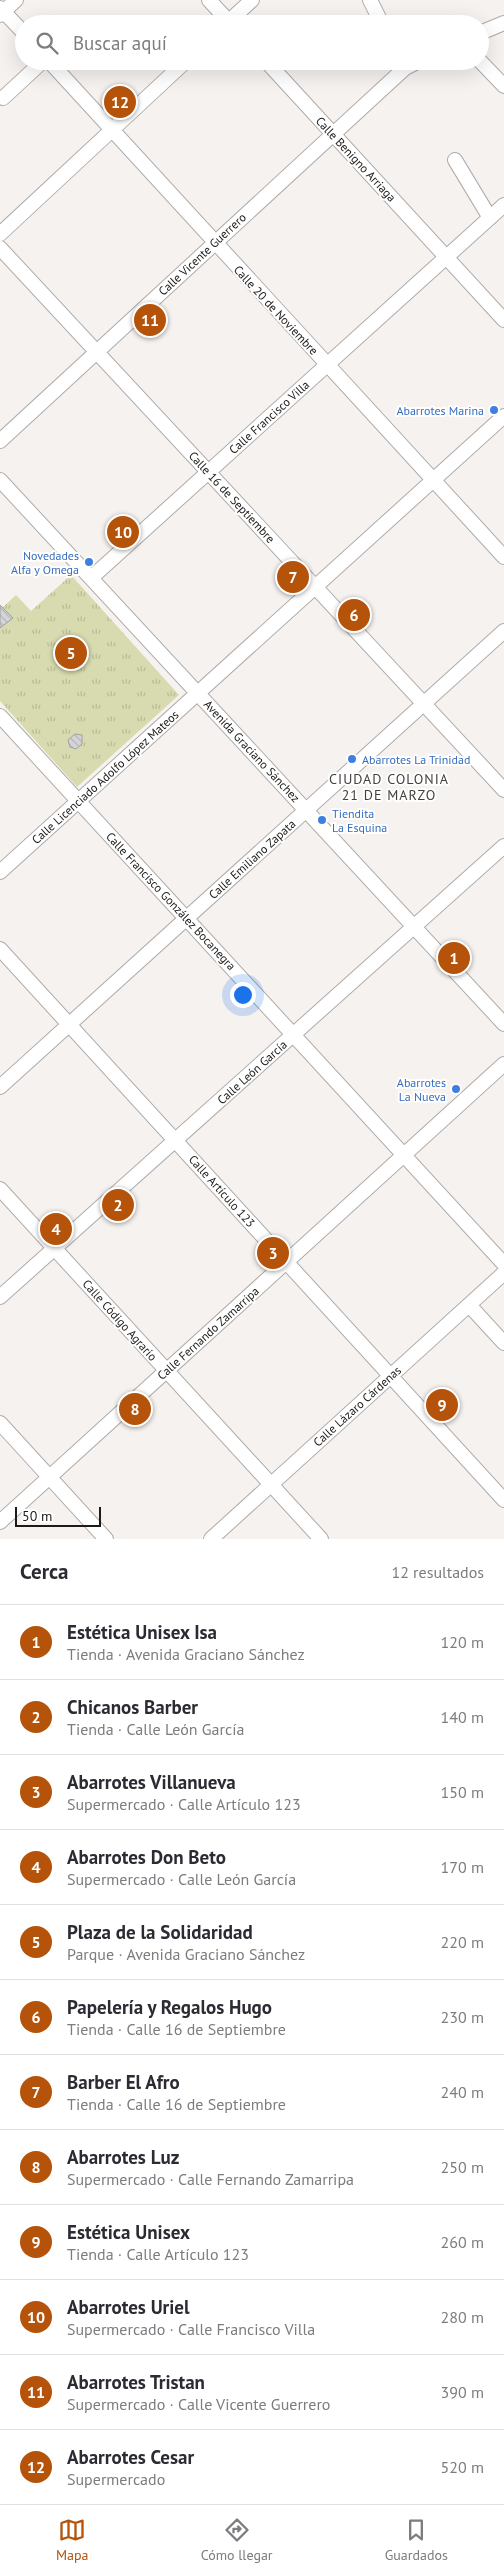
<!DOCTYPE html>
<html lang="es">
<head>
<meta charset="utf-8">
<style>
	:root { --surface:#fff; --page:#f7f7f7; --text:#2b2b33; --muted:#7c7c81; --line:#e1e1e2; --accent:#b45309 }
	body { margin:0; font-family:"PT Sans",sans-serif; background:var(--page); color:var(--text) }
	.scale { position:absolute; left:15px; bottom:12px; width:86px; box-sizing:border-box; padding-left:5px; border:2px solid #1c1b1a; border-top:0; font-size:14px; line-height:18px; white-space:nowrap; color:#1c1b1a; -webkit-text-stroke:4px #fff; paint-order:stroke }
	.you { position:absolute; left:242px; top:994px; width:18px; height:18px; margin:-12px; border:4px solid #fff; border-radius:50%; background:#1a73e8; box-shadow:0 0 0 8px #1a73e833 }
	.badge { display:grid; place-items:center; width:32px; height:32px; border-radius:50%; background:var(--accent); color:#fff; font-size:16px; font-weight:700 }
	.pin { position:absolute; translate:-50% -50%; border:2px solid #fff; box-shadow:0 1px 5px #0006 }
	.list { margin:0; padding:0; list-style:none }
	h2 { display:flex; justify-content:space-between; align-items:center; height:65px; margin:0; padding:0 20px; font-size:21px }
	h2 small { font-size:16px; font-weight:400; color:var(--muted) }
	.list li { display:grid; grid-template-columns:32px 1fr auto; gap:15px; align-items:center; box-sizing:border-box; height:75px; padding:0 20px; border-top:1px solid var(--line) }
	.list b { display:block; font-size:19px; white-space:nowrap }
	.list p { margin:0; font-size:16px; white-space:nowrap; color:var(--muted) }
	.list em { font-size:16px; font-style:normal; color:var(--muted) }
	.icon { flex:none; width:28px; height:28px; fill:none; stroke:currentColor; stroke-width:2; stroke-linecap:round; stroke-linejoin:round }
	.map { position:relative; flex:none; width:504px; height:1539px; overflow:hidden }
	.search { position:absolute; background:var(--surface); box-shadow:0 5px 20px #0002; left:15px; right:15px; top:15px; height:55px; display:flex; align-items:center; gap:12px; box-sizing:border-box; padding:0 18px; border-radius:28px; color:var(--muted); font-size:19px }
	.sheet { height:965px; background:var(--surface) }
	nav { display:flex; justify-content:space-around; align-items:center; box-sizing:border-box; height:70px; border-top:1px solid var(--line); background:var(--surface); font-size:14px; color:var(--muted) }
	nav a { display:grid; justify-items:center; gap:2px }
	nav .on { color:var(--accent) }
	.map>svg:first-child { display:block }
	.park { fill:url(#park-tufts) }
	.building { fill:url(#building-back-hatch); stroke:#9f9fa2 }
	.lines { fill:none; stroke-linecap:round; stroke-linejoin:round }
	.minor-casing { stroke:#afaba9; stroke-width:16 }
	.minor { stroke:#fff; stroke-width:14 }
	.shop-dot { fill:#3f7fe0; stroke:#fff; stroke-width:2 }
	.labels { text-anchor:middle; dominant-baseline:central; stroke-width:4; stroke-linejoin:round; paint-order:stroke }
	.street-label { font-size:12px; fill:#1c1b1a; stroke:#fff }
	.shop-label { font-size:12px; fill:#366cbe; stroke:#fff; text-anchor:end }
	.neighbourhood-label { font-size:14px; letter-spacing:1px; fill:#423f3d; stroke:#fff }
</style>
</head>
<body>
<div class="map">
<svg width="504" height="1539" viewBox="0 0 504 1539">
	<defs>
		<pattern id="park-tufts" width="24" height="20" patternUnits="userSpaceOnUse" patternTransform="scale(1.25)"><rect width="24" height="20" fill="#d8dbaf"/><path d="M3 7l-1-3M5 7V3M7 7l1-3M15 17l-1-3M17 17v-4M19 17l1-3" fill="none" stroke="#b9bb96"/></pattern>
		<pattern id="building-back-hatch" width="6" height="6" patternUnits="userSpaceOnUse" patternTransform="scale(1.25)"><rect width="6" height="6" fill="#d4d5d8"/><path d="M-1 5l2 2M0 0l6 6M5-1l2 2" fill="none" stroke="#b5b6b9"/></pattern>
	</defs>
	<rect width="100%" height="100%" fill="#f6f2f0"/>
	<path class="park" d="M71,575L179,695L77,787L0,701V610L16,595L31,611Z"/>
	<path class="building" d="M0,605L13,618L0,628Z
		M75,734L82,735V744L76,749L70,747L68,740Z"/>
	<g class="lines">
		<g class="minor-casing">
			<path id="minor" d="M209,0L231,24
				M370,0L382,24
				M0,8L24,33
				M0,15L16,0
				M226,24L252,0
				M480,33L504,23
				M49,61L504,557
				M266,61L504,320
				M480,61L504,86
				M3,98L43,61
				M455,160L490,218
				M0,234L186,61
				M0,248L504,790
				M0,441L405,68L419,61
				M0,480L504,1024
				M91,578L504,205
				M0,716L504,1264
				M0,872L504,416
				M0,949L504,1500
				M0,1087L504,631
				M0,1189L321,1539
				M0,1297L504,846
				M469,1305L504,1343
				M0,1423L106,1539
				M0,1522L504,1064
				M211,1539L504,1273"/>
		</g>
		<use href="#minor" class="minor"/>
	</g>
	<g class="shop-dot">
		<circle cx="494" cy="410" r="5"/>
		<circle cx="89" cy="562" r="5"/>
		<circle cx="352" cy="759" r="5"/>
		<circle cx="322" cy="820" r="5"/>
		<circle cx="456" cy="1089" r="5"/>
	</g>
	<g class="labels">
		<g class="street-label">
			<text transform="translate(356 159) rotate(47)">Calle Benigno Arriaga</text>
			<text transform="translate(202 254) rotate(-43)">Calle Vicente Guerrero</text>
			<text transform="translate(276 310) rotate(47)">Calle 20 de Noviembre</text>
			<text transform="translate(269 417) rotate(-42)">Calle Francisco Villa</text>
			<text transform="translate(232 497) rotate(47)">Calle 16 de Septiembre</text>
			<text transform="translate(252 751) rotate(47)">Avenida Graciano Sánchez</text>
			<text transform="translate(105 777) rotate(-42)">Calle Licenciado Adolfo López Mateos</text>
			<text transform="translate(252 859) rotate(-42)">Calle Emiliano Zapata</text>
			<text transform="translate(171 901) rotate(47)">Calle Francisco González Bocanegra</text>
			<text transform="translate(252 1072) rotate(-42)">Calle León García</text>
			<text transform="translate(222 1191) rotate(48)">Calle Artículo 123</text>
			<text transform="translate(120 1320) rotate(48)">Calle Código Agrario</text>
			<text transform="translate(208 1333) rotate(-42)">Calle Fernando Zamarripa</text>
			<text transform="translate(357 1406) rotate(-42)">Calle Lázaro Cárdenas</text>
		</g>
		<g class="shop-label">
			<text x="484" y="410">Abarrotes Marina</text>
			<text x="79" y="555">Novedades<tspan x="79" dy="14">Alfa y Omega</tspan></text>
			<text x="362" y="759" text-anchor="start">Abarrotes La Trinidad</text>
			<text x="332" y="813" text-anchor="start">Tiendita<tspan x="332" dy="14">La Esquina</tspan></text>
			<text x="446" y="1082">Abarrotes<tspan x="446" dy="14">La Nueva</tspan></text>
		</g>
		<g class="neighbourhood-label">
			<text x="389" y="779">CIUDAD COLONIA<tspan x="389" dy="16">21 DE MARZO</tspan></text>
		</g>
	</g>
</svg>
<div class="scale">50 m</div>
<div class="you"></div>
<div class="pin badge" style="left:454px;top:958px">1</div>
<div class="pin badge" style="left:118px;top:1205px">2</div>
<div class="pin badge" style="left:273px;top:1253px">3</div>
<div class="pin badge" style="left:56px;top:1229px">4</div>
<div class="pin badge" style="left:71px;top:653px">5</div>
<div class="pin badge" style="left:354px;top:615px">6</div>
<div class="pin badge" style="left:293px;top:577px">7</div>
<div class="pin badge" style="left:135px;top:1409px">8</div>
<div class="pin badge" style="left:442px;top:1405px">9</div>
<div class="pin badge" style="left:123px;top:532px">10</div>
<div class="pin badge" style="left:150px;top:320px">11</div>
<div class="pin badge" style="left:120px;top:102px">12</div>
<div class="search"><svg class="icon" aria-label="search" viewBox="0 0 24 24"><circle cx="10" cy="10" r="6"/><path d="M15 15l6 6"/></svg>Buscar aquí</div>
</div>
<section class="sheet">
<h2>Cerca<small>12 resultados</small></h2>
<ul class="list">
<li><span class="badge">1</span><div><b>Estética Unisex Isa</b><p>Tienda · Avenida Graciano Sánchez</p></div><em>120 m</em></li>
<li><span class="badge">2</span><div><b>Chicanos Barber</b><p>Tienda · Calle León García</p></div><em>140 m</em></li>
<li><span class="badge">3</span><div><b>Abarrotes Villanueva</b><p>Supermercado · Calle Artículo 123</p></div><em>150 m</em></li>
<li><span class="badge">4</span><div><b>Abarrotes Don Beto</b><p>Supermercado · Calle León García</p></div><em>170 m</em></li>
<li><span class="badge">5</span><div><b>Plaza de la Solidaridad</b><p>Parque · Avenida Graciano Sánchez</p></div><em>220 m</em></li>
<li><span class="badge">6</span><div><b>Papelería y Regalos Hugo</b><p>Tienda · Calle 16 de Septiembre</p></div><em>230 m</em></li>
<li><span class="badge">7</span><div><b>Barber El Afro</b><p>Tienda · Calle 16 de Septiembre</p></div><em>240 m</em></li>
<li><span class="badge">8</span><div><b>Abarrotes Luz</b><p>Supermercado · Calle Fernando Zamarripa</p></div><em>250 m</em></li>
<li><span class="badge">9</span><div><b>Estética Unisex</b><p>Tienda · Calle Artículo 123</p></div><em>260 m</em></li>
<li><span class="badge">10</span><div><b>Abarrotes Uriel</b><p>Supermercado · Calle Francisco Villa</p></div><em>280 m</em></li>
<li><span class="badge">11</span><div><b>Abarrotes Tristan</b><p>Supermercado · Calle Vicente Guerrero</p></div><em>390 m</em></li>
<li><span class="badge">12</span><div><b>Abarrotes Cesar</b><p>Supermercado</p></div><em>520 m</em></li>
</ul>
</section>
<nav>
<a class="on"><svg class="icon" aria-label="map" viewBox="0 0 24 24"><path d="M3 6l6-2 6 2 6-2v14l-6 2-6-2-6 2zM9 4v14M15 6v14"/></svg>Mapa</a>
<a><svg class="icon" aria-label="directions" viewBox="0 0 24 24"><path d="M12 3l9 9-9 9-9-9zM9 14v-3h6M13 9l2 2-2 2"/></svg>Cómo llegar</a>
<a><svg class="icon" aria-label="saved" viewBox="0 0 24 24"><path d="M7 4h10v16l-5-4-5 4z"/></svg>Guardados</a>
</nav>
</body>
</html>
